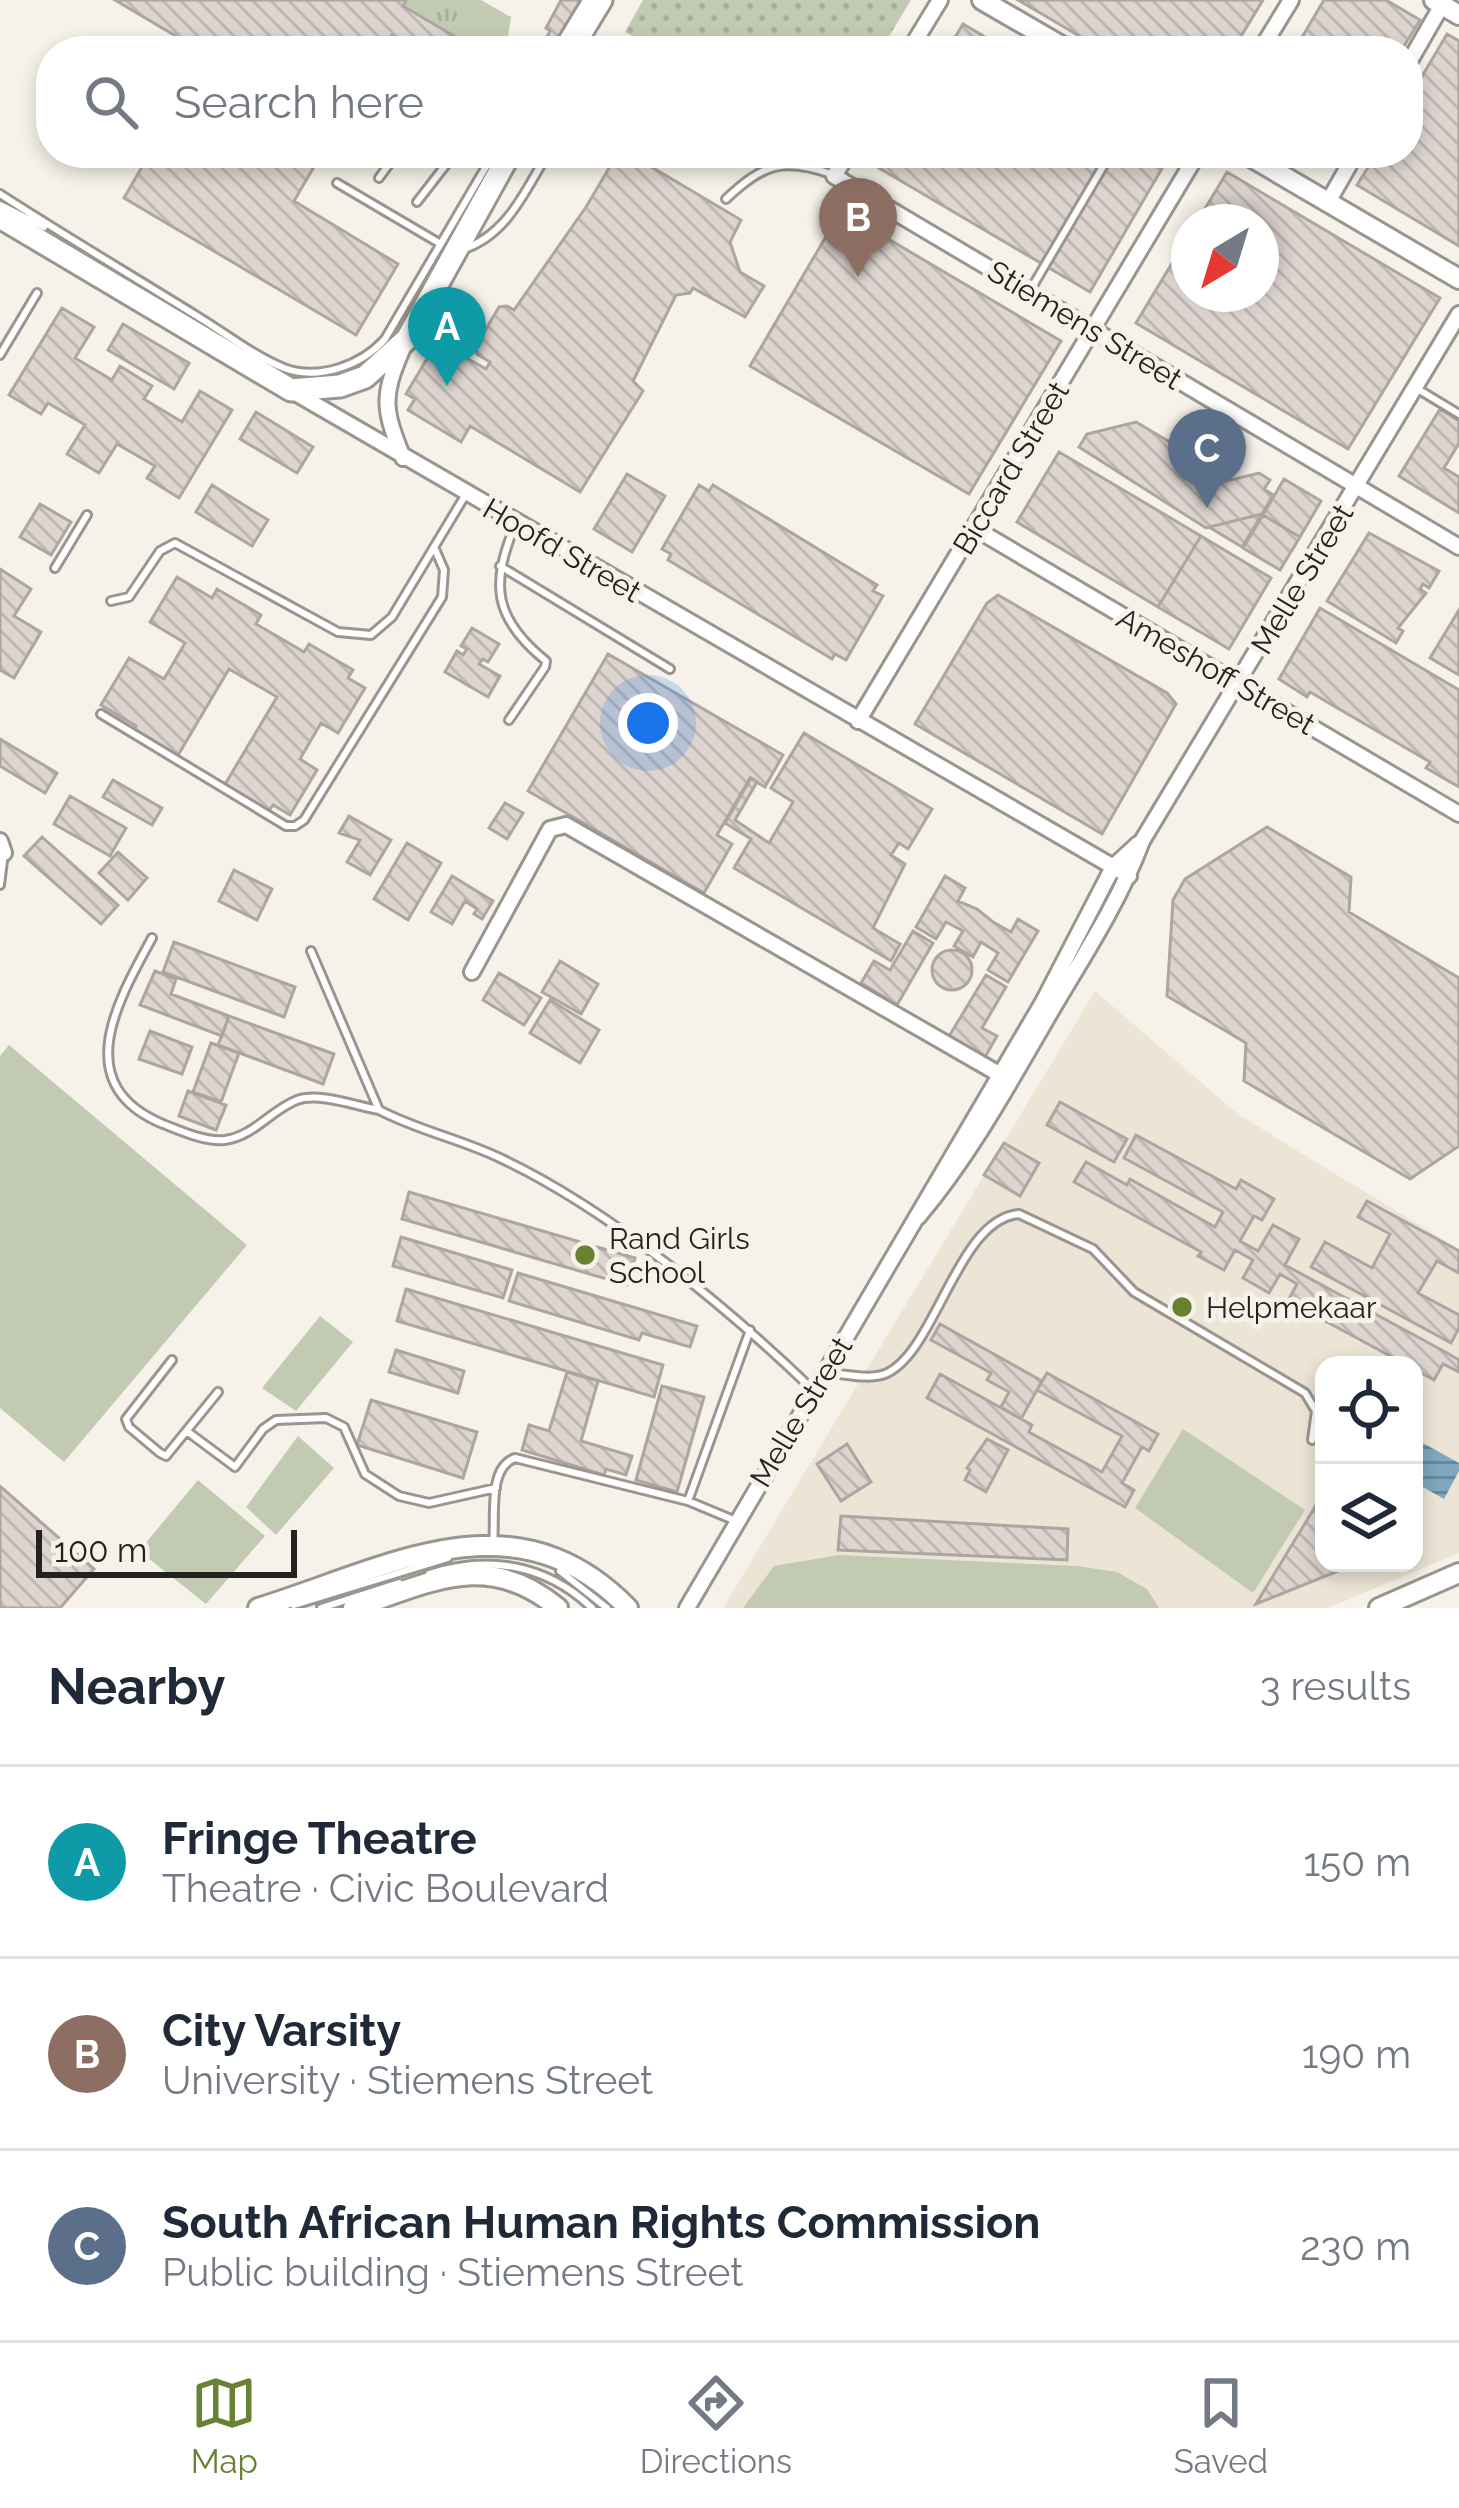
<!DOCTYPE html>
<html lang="en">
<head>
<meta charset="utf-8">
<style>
	:root { --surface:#fff; --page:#f6f6f7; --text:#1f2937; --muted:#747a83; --line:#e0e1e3; --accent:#688133 }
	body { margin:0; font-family:Raleway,sans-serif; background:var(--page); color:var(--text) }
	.controls { position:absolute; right:36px; bottom:36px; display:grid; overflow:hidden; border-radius:24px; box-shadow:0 6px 18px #0003 }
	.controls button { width:108px; height:108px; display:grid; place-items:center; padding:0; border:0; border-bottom:3px solid var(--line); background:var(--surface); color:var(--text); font:60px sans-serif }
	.compass { position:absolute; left:1171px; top:204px; width:108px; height:108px; border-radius:50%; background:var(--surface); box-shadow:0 6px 18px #0003; rotate:218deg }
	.scale { position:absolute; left:36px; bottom:30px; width:261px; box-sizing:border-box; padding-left:12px; border:6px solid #24221f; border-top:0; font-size:33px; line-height:42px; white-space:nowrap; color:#24221f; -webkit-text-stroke:9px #f6f2ea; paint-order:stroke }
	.you { position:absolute; left:648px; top:723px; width:42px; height:42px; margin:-30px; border:9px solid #fff; border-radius:50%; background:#1a73e8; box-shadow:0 0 0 18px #1a73e833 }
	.badge { display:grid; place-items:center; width:78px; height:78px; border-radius:50%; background:var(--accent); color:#fff; font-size:39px; font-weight:700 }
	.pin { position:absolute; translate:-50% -99px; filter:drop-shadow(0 3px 6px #0008) }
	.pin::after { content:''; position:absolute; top:63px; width:42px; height:36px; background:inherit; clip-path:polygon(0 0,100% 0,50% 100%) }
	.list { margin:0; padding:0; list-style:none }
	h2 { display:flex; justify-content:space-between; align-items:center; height:156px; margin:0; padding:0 48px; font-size:51px }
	h2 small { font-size:39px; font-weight:400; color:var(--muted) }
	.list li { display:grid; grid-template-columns:78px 1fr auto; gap:36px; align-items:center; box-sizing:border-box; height:192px; padding:0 48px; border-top:3px solid var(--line) }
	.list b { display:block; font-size:45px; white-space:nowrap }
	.list p { margin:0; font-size:39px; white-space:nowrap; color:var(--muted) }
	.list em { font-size:39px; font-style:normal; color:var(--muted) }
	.icon { flex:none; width:66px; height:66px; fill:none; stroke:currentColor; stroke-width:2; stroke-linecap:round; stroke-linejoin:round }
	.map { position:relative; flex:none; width:1459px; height:1608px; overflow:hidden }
	.search { position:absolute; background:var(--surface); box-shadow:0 6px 18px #0003; left:36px; right:36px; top:36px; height:132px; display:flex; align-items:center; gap:30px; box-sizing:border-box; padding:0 42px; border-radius:48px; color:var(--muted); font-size:45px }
	.sheet { height:732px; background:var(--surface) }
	nav { display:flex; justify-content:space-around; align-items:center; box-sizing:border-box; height:168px; border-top:3px solid var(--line); background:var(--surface); font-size:33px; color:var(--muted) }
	nav a { display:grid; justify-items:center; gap:6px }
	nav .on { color:var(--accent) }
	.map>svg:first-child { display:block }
	.built { fill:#ece5d6; fill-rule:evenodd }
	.grass { fill:url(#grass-tufts) }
	.park { fill:url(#park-dots) }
	.pitch { fill:#c2cbb2 }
	.water { fill:url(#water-rules) }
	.building { fill:url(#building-back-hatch); stroke:#ada5a0; stroke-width:3 }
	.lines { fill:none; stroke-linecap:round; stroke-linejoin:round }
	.lane-casing { stroke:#9a968f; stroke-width:12 }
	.street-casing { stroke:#9a968f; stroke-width:20 }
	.secondary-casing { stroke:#9a968f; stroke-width:24 }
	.primary-casing { stroke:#9a968f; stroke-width:27 }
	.lane { stroke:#fff; stroke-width:6 }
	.street { stroke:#fff; stroke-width:14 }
	.secondary { stroke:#fff; stroke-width:18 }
	.primary { stroke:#fff; stroke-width:21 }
	.poi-dot { fill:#688133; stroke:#f6f2ea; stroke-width:4.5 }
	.labels { text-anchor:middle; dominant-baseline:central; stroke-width:10; stroke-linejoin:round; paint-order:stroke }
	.street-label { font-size:30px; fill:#24221f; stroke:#f6f2ea }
	.poi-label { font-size:30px; fill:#24221f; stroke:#f6f2ea; text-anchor:start }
</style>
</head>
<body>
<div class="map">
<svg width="1459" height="1608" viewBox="0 0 1459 1608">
	<defs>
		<pattern id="grass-tufts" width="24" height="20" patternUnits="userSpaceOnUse" patternTransform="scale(3)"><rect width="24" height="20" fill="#c2cbb2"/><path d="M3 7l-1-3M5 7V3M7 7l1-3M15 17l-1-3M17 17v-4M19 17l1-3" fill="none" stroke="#a7ae99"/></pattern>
		<pattern id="park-dots" width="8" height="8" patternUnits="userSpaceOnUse" patternTransform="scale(3)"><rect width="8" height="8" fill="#c2cbb2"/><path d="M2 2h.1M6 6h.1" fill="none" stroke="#a7ae99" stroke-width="1.8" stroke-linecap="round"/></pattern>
		<pattern id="water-rules" width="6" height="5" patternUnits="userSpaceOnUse" patternTransform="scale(3)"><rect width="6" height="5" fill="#7da8be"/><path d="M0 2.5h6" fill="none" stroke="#66889a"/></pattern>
		<pattern id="building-back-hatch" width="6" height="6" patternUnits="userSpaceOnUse" patternTransform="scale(3)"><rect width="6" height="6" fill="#ded5d0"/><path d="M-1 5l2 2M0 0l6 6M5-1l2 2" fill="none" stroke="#beb7b2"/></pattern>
	</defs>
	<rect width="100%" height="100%" fill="#f6f2ea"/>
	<path class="built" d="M1095,991L1239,1115L1459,1249V1553L1328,1608H723ZM1324,1365H1414V1563H1324Z"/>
	<path class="grass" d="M407,0H481L511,17L506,51H466L451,42L454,35L404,5Z"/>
	<path class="park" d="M643,0H911L880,51H658L625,32Z"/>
	<path class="pitch" d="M9,1045L247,1245L64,1462L0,1408V1056Z
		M320,1316L353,1342L296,1411L262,1388Z
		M1183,1429L1305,1510L1253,1593L1135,1508Z
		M298,1436L334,1468L276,1535L246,1507Z
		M198,1480L265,1536L206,1604L139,1551Z
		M839,1555L1077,1566L1117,1572L1147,1589L1159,1608H743L774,1566Z"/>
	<path class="water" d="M1414,1438L1459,1463V1471L1444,1499L1414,1482Z"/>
	<path class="building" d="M115,0H406L403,6L454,36L450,42L465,51H419L392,35L382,51H201Z
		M561,0H583L555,51H540L550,31L546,28Z
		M1018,0H1263L1232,51H1105Z
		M1324,0H1386L1420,20L1401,51H1309L1298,44Z
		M963,24L1009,51H947Z
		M1447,34L1459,41V246L1357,185L1377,153H1408V100Z
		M150,153H322L294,201L398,264L356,335L124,198Z
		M618,153H628L741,220L730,242L740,272L764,286L745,317L693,288L690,293L676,295L633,381L643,391L580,492L470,426L461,442L408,410L415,399L406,394L434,347L442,352L446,346L486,369L490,362L477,354L476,346L499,307L507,306L514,310L586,207Z
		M888,153H1171L1090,292L879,168Z
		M1227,172L1440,298L1348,449L1136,323L1189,235V294H1261V222H1197Z
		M841,211L1061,341L969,494L750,366Z
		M62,308L94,327L75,358L112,380L120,366L152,386L144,399L182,422L200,391L232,410L179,498L147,478L155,466L117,444L99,473L67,454L85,425L48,403L41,414L9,395Z
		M123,324L189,363L174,389L108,350Z
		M1440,409L1459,421V443L1444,468L1459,477V513L1399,476Z
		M256,412L313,447L297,473L240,439Z
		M1136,422L1178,447L1182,464L1214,484L1259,473L1270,480L1264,489L1273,495L1262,514L1206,528L1079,447L1087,434Z
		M1059,452L1201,536L1158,607L1017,522Z
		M627,474L665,496L632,552L594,529Z
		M1284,479L1321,501L1300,537L1263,515Z
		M212,485L268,520L252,546L196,512Z
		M699,485L709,491L713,485L877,585L873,591L883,596L846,660L835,654L832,659L668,560L671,554L662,549Z
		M40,504L71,522L51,555L20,537Z
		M1262,514L1242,547L1209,527Z
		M1263,515L1300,537L1280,570L1243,548Z
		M1369,533L1439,571L1429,588L1423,584L1420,589L1426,593L1398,628L1403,631L1396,643L1327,601Z
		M1201,536L1271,578L1229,649L1158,607Z
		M0,569L31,589L14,616L41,632L14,678L0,670Z
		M177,577L212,598L217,589L261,615L256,624L304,652L309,644L353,670L348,678L365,688L338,733L321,723L300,759L317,770L290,815L273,805L268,812L224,786L277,697L229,669L177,757L133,731L136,726L101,705L129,658L164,679L185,643L150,622Z
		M998,595L1167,693L1176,704L1102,834L915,724L987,603Z
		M1320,608L1459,690V787L1426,768L1430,762L1310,692L1307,697L1279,679Z
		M1459,610V675L1430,658Z
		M472,628L499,644L488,662L483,659L479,664L500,676L488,697L445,672L457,651L463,655L467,649L461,646Z
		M608,654L783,755L765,787L750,778L717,835L732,844L704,893L528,791Z
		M804,733L932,809L908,849L899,843L891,855L905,864L873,928L900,944L891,961L734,868L751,839L725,823L751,778L757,782L735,820L769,843L793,802L771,788Z
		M0,739L57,773L45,793L0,766Z
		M113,780L162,808L152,825L103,797Z
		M70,796L126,828L110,856L54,824Z
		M505,803L523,813L507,839L489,828Z
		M349,816L391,840L370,875L347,862L360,840L339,833Z
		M1267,827L1351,877L1349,912L1459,978V1146L1410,1179L1244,1081L1246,1043L1167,996L1173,900L1185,879Z
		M42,837L118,905L101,924L24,856Z
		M407,843L441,863L408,920L374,899Z
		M118,852L147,878L128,900L99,873Z
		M234,870L272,889L257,920L219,901Z
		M452,876L493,901L482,919L474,914L477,909L465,901L452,924L431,912Z
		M945,876L965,888L958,901L977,909L993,922L1011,932L1018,919L1038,931L1008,982L988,970L998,953L981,942L973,957L954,946L963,931L946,922L936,939L916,927Z
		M913,931L933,943L897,1005L861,983L874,961L890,970Z
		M174,942L295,987L284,1017L163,972Z
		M932 970a20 20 0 1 1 40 0a20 20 0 1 1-40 0Z
		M560,961L598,984L581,1014L542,992Z
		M155,971L176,979L171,994L229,1016L222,1036L140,1005Z
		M499,973L541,998L524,1025L483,1000Z
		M986,975L1006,987L982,1028L997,1036L984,1059L948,1038Z
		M550,1000L599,1030L580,1063L530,1033Z
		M229,1016L334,1054L323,1084L218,1045Z
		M150,1031L192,1047L182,1074L139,1059Z
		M211,1043L239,1053L221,1102L193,1092Z
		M188,1091L226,1105L216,1130L179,1116Z
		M1060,1102L1127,1139L1114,1162L1047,1125Z
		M1136,1135L1236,1189L1241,1180L1274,1199L1262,1220L1254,1216L1240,1241L1258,1251L1273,1225L1299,1239L1285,1265L1449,1354L1459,1360V1372L1443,1364L1434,1380L1414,1369V1365H1407L1288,1301L1297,1284L1280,1274L1269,1293L1243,1278L1253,1260L1235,1250L1224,1270L1198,1256L1201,1252L1074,1182L1086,1162L1127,1185L1130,1179L1215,1227L1223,1212L1124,1158Z
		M1004,1143L1039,1163L1020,1196L984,1175Z
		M409,1192L635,1258L627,1285L402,1219Z
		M1367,1201L1459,1251V1273L1437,1261L1418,1293L1459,1315V1328L1451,1343L1311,1267L1325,1242L1372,1268L1390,1234L1358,1217Z
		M401,1237L512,1270L503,1298L393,1266Z
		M518,1273L697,1326L690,1347L642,1333L639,1340L509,1301Z
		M406,1289L663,1365L654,1397L397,1321Z
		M940,1324L1042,1381L1021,1419L1001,1407L1009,1392L987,1380L991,1373L931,1340Z
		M396,1350L464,1371L458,1393L389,1372Z
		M567,1372L598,1381L581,1441L632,1456L626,1475L606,1469L604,1475L522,1450L529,1425L549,1431Z
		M1047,1373L1158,1434L1149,1451L1142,1447L1122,1483L1134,1490L1125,1507L927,1398L940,1374L1032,1425L1029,1432L1102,1472L1122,1436L1037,1390Z
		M662,1386L704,1397L677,1492L636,1480Z
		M371,1400L477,1432L463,1478L357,1445Z
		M987,1439L1008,1450L986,1492L965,1480L970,1470L967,1468Z
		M847,1444L871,1482L841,1501L817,1464Z
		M0,1486L94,1569L60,1608H0Z
		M1318,1502L1324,1505V1563H1358L1256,1604Z
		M841,1516L1068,1529L1067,1560L838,1550Z"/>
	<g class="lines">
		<g class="lane-casing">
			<path id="lane" d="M555,51L586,0
				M344,156L346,153
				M379,178L397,153
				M337,183L439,243
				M0,194C65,236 131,275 197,316C225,333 254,356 284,368C319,381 362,365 385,339L494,153
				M726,199C763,164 783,157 831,174
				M417,202L455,153
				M0,205L44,227
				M461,250C507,236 525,191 548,153
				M1031,289L1111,153
				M0,355L37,293
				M1416,388L1459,414
				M500,566L670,669
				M55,568L87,515
				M111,601L129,597L160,551L175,543L338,632L371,635L392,617L466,494
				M101,714L286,826H295L304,820L442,597L444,570L434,547
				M509,720L545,667L546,661C493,618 490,584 516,523
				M0,885L4,853
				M152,938C117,1002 69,1085 163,1124C181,1131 205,1142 225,1140C254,1136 271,1110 297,1100C319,1092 356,1106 379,1110
				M311,951L379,1110C417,1130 460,1139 500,1158C607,1208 727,1307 812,1389
				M172,1360L126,1419L129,1427L160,1453L166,1456L218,1392
				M829,1373C847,1374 868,1380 885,1374C936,1353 957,1219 1019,1214L1093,1249L1134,1292L1305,1393L1316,1411L1312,1440
				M188,1432L235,1467L263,1429L276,1420L326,1418L344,1427L365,1474L399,1496L429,1503L496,1488
				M688,1501L750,1330
				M493,1544C496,1518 487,1468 515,1458L688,1501L736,1521
				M560,1571L607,1608
				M429,1574C489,1555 546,1564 592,1608
				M294,1605L448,1558
				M321,1608L399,1583"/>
		</g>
		<g class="street-casing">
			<path id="street" d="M909,51L940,0
				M1260,51L1291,0
				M1408,64L1442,5
				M848,153L834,176L1459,547
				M1328,202L1356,153
				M402,350C381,398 384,410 403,458
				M292,391L1129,876
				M974,528L1459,814
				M858,721L1198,153
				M0,841L4,853
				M472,972L550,829L566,825L999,1074
				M918,1217C972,1153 1012,1078 1054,1006C1086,952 1120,900 1142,841L1459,314
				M687,1608L1043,1002L1113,867L1138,844"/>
		</g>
		<g class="secondary-casing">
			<path id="secondary" d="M982,0L1070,51
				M1434,0L1459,15
				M1244,153L1459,279
				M258,1608C388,1568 514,1491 628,1608
				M353,1608C430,1583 487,1549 558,1608
				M1379,1608L1459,1573"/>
		</g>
		<g class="primary-casing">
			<path id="primary" d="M570,51L601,0
				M0,217L291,390L340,386L365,377L407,339L510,153"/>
		</g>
		<use href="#lane" class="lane"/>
		<use href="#street" class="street"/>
		<use href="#secondary" class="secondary"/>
		<use href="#primary" class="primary"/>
	</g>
	<g class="poi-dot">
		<circle cx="585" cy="1255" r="12"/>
		<circle cx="1182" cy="1307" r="12"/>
	</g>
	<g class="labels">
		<g class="street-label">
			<text transform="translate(1085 325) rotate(31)">Stiemens Street</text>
			<text transform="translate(1011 468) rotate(-59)">Biccard Street</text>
			<text transform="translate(562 550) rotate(30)">Hoofd Street</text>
			<text transform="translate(1302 579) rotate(-59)">Melle Street</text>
			<text transform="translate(1216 671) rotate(30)">Ameshoff Street</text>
			<text transform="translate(801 1412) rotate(-59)">Melle Street</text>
		</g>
		<g class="poi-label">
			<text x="609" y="1238">Rand Girls<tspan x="609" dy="34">School</tspan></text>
			<text x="1206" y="1307">Helpmekaar</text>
		</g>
	</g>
</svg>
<div class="controls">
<button><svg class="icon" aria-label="locate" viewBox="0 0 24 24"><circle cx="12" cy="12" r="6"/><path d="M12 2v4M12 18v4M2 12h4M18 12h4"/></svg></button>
<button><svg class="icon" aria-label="layers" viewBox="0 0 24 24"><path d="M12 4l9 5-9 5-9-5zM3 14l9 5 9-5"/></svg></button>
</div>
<svg class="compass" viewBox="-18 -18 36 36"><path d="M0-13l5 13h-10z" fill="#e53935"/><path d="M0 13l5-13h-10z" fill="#747a83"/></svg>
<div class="scale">100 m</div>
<div class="you"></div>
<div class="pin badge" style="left:447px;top:386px;background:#0f9aa8">A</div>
<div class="pin badge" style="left:858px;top:277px;background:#8d6e63">B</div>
<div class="pin badge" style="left:1207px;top:508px;background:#5c6f8a">C</div>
<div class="search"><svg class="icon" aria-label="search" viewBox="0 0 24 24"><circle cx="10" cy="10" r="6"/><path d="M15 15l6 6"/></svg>Search here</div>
</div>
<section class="sheet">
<h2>Nearby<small>3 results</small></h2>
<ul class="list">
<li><span class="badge" style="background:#0f9aa8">A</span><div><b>Fringe Theatre</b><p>Theatre · Civic Boulevard</p></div><em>150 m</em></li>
<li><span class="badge" style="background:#8d6e63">B</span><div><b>City Varsity</b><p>University · Stiemens Street</p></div><em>190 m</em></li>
<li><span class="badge" style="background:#5c6f8a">C</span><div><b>South African Human Rights Commission</b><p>Public building · Stiemens Street</p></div><em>230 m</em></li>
</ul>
</section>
<nav>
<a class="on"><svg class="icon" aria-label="map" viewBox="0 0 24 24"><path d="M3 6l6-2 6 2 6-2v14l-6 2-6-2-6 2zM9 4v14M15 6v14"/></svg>Map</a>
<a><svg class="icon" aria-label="directions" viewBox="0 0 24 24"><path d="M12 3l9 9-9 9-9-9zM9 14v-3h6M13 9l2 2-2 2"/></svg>Directions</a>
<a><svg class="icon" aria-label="saved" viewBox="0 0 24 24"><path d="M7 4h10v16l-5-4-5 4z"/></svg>Saved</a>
</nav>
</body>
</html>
